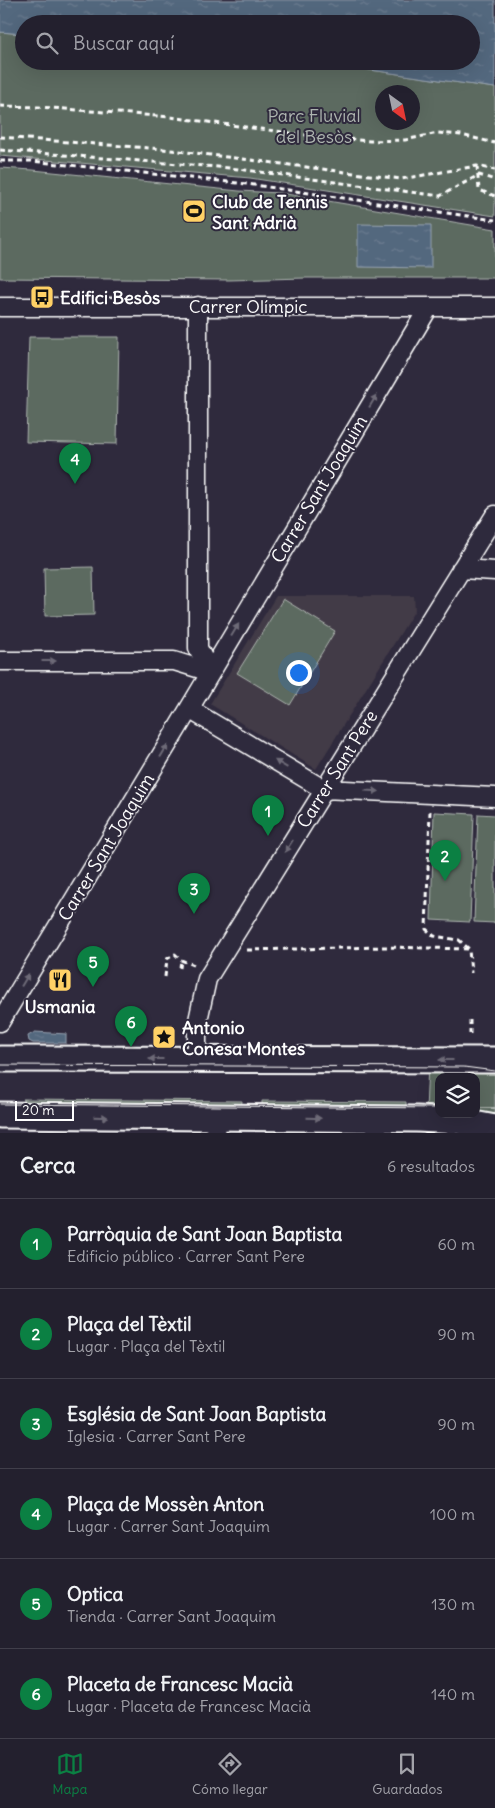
<!DOCTYPE html>
<html lang="es">
<head>
<meta charset="utf-8">
<style>
	:root { --surface:#23202e; --page:#2f2d3a; --text:#f1f3f6; --muted:#a3a3aa; --line:#403e4a; --accent:#0b8043 }
	body { margin:0; font-family:Delius,sans-serif; background:var(--page); color:var(--text) }
	.controls { position:absolute; right:15px; bottom:15px; display:grid; overflow:hidden; border-radius:10px; box-shadow:0 5px 20px #0002 }
	.controls button { width:45px; height:45px; display:grid; place-items:center; padding:0; border:0; border-bottom:1px solid var(--line); background:var(--surface); color:var(--text); font:25px sans-serif }
	.compass { position:absolute; left:375px; top:85px; width:45px; height:45px; border-radius:50%; background:var(--surface); box-shadow:0 5px 20px #0002; rotate:147deg }
	.scale { position:absolute; left:15px; bottom:12px; width:59px; box-sizing:border-box; padding-left:5px; border:2px solid #fff; border-top:0; font-size:14px; line-height:18px; white-space:nowrap; color:#fff; -webkit-text-stroke:4px #2f2a3d; paint-order:stroke }
	.you { position:absolute; left:298px; top:672px; width:18px; height:18px; margin:-12px; border:4px solid #fff; border-radius:50%; background:#1a73e8; box-shadow:0 0 0 8px #1a73e833 }
	.badge { display:grid; place-items:center; width:32px; height:32px; border-radius:50%; background:var(--accent); color:#fff; font-size:16px; font-weight:700 }
	.pin { position:absolute; translate:-50% -41px; filter:drop-shadow(0 1px 2px #0008) }
	.pin::after { content:''; position:absolute; top:26px; width:18px; height:15px; background:inherit; clip-path:polygon(0 0,100% 0,50% 100%) }
	.list { margin:0; padding:0; list-style:none }
	h2 { display:flex; justify-content:space-between; align-items:center; height:65px; margin:0; padding:0 20px; font-size:21px }
	h2 small { font-size:16px; font-weight:400; color:var(--muted) }
	.list li { display:grid; grid-template-columns:32px 1fr auto; gap:15px; align-items:center; box-sizing:border-box; height:90px; padding:0 20px; border-top:1px solid var(--line) }
	.list b { display:block; font-size:19px; white-space:nowrap }
	.list p { margin:0; font-size:16px; white-space:nowrap; color:var(--muted) }
	.list em { font-size:16px; font-style:normal; color:var(--muted) }
	.icon { flex:none; width:28px; height:28px; fill:none; stroke:currentColor; stroke-width:2; stroke-linecap:round; stroke-linejoin:round }
	.map { position:relative; flex:none; width:495px; height:1133px; overflow:hidden }
	.search { position:absolute; background:var(--surface); box-shadow:0 5px 20px #0002; left:15px; right:15px; top:15px; height:55px; display:flex; align-items:center; gap:12px; box-sizing:border-box; padding:0 18px; border-radius:28px; color:var(--muted); font-size:19px }
	.sheet { height:605px; background:var(--surface) }
	nav { display:flex; justify-content:space-around; align-items:center; box-sizing:border-box; height:70px; border-top:1px solid var(--line); background:var(--surface); font-size:14px; color:var(--muted) }
	nav a { display:grid; justify-items:center; gap:2px }
	nav .on { color:var(--accent) }
	.map>svg:first-child { display:block }
	.built { fill:#423a46 }
	.green { fill:#5c6b61; stroke:#aeb5b0; fill-rule:evenodd }
	.water { fill:url(#water-ripples); stroke:#98a4b2 }
	.lines { fill:none; stroke-linecap:round; stroke-linejoin:round }
	.street-casing { stroke:#fff; stroke-width:21 }
	.secondary-casing { stroke:#fff; stroke-width:29 }
	.path { stroke:#fff; stroke-width:3; stroke-dasharray:5 4; stroke-linecap:butt }
	.street { stroke:#2f2a3d; stroke-width:18 }
	.secondary { stroke:#2f2a3d; stroke-width:25 }
	.tram { stroke:#fff; stroke-width:1 }
	.oneway { fill:#6d6a77 }
	.labels { text-anchor:middle; dominant-baseline:central; stroke-width:4; stroke-linejoin:round; paint-order:stroke }
	.park-label { font-size:18px; fill:#aeb5b0; stroke:#2f2a3d }
	.poi-label { font-size:18px; font-weight:bold; fill:#fff; stroke:#2f2a3d; text-anchor:start }
	.street-label { font-size:18px; fill:#fff; stroke:#2f2a3d }
</style>
</head>
<body>
<div class="map">
<svg width="495" height="1133" viewBox="0 0 495 1133">
	<defs>
		<pattern id="water-ripples" width="26" height="14" patternUnits="userSpaceOnUse" patternTransform="scale(1.25)"><rect width="26" height="14" fill="#53677e"/><path d="M2 4q2-2 4 0t4 0M15 11q2-2 4 0t4 0" fill="none" stroke="#6d7e91"/></pattern>
	</defs>
	<rect width="100%" height="100%" fill="#2f2a3d"/>
	<filter id="ink" filterUnits="userSpaceOnUse"><feTurbulence type="fractalNoise" baseFrequency=".02" numOctaves="2"/><feDisplacementMap in="SourceGraphic" scale="10" xChannelSelector="R" yChannelSelector="G"/><feConvolveMatrix kernelMatrix="1 2 1 2 8 2 1 2 1" color-interpolation-filters="sRGB"/></filter>
	<g filter="url(#ink)">
		<path class="built" d="M276,596H414L415,610L316,769L210,704Z"/>
		<path class="green" d="M0,32L24,34V61H308L495,88V216L250,178L0,156ZM382,92H412V122H382Z
			M0,168L33,170L239,191L280,193L495,229V278H306L229,280L0,278Z
			M29,337H119L117,444L26,442Z
			M93,567L94,615L45,616L44,568Z
			M283,599L335,631L290,705L237,673Z
			M434,812L474,814L470,922L431,920Z
			M478,814L495,815V923L474,922Z
			M428,1064L495,1066V1117L476,1113V1077H439V1111H426Z
			M23,1099L242,1101L241,1110L23,1109Z
			M262,1101L406,1102V1111L262,1110Z"/>
		<path class="water" d="M0,0H495V88L308,61H471V24H24V34L0,32Z
			M358,224L431,225V268L358,267Z
			M35,1032L66,1034V1043H33L29,1041L28,1036Z"/>
		<g class="lines">
			<g class="street-casing">
				<path id="street" d="M198,306V648L210,672
					M0,307H495
					M461,569L495,571
					M0,661H174L210,672
					M189,709L323,789L495,797
					M0,1022L177,729L429,307
					M197,1060V1025L207,979L495,515
					M215,1133L217,1118"/>
			</g>
			<g class="secondary-casing">
				<path id="secondary" d="M0,1059L495,1060
					M0,1115L417,1119L458,1121L495,1128"/>
			</g>
			<path class="path" d="M0,106L39,107L170,117L313,136L370,141L405,140L438,133L461,135L495,143
				M0,137L163,149L401,179L477,166L495,170
				M0,150L230,168L440,196L479,175L495,180
				M0,161H31L247,184L495,220
				M477,166L479,190L495,196
				M430,811L426,929L434,936L459,940L469,949L471,973
				M247,950L385,947L469,949
				M180,968L181,960
				M165,977L167,959L175,954L181,960L194,965
				M470,1034V1016"/>
			<use href="#street" class="street"/>
			<use href="#secondary" class="secondary"/>
			<path class="tram" d="M0,1065L464,1067L495,1071
				M0,1104L439,1108
				M476,1108H495"/>
		</g>
		<defs><path id="oneway-solid" d="M-6-.8H1V-3.2L6.5 0L1 3.2V.8H-6Z" transform="scale(1.25)"/></defs>
		<g class="oneway">
			<use href="#oneway-solid" transform="translate(373 401) rotate(-59)"/>
			<use href="#oneway-solid" transform="translate(235 630) rotate(-59)"/>
			<use href="#oneway-solid" transform="translate(49 661)"/>
			<use href="#oneway-solid" transform="translate(164 751) rotate(-59)"/>
			<use href="#oneway-solid" transform="translate(281 764) rotate(-149)"/>
			<use href="#oneway-solid" transform="translate(372 791) rotate(3)"/>
			<use href="#oneway-solid" transform="translate(289 846) rotate(122)"/>
			<use href="#oneway-solid" transform="translate(25 980) rotate(-59)"/>
			<use href="#oneway-solid" transform="translate(156 1059) rotate(-180)"/>
			<use href="#oneway-solid" transform="translate(446 1060) rotate(-180)"/>
			<use href="#oneway-solid" transform="translate(101 1117) rotate(1)"/>
			<use href="#oneway-solid" transform="translate(314 1118) rotate(1)"/>
		</g>
	</g>
	<defs>
		<g id="stadium-square" transform="scale(1.25)"><rect x="-9" y="-9" width="18" height="18" rx="4" fill="#ffd166" stroke="#2f2a3d"/><path d="M0-5a6.5 5 0 1 0 0 10a6.5 5 0 1 0 0-10ZM-3.5-1.8h7v3.6h-7Z" fill="#111"/></g>
		<g id="bus-square" transform="scale(1.25)"><rect x="-9" y="-9" width="18" height="18" rx="4" fill="#ffd166" stroke="#2f2a3d"/><path d="M-5-6H5V4H4V6H2V4H-2V6H-4V4H-5ZM-3.5-4V0h7V-4ZM-3.5 1.2v1.5H-2V1.2ZM2 1.2v1.5H3.5V1.2Z" fill="#111"/></g>
		<g id="restaurant-square" transform="scale(1.25)"><rect x="-9" y="-9" width="18" height="18" rx="4" fill="#ffd166" stroke="#2f2a3d"/><path d="M-5-6h1v4h1v-4h1v4h1v-4h1v5L-1.5 .5V6h-2V.5L-5-1ZM5-6V6H3V1.5H1.5Q1.5-4 5-6Z" fill="#111"/></g>
		<g id="sight-square" transform="scale(1.25)"><rect x="-9" y="-9" width="18" height="18" rx="4" fill="#ffd166" stroke="#2f2a3d"/><path d="M0-6L1.8-2.2L6-1.7L2.9 1.2L3.7 5.4L0 3.3L-3.7 5.4L-2.9 1.2L-6-1.7L-1.8-2.2Z" fill="#111"/></g>
	</defs>
	<g fill-rule="evenodd">
		<use href="#stadium-square" x="194" y="211"/>
		<use href="#bus-square" x="42" y="297"/>
		<use href="#restaurant-square" x="60" y="980"/>
		<use href="#sight-square" x="164" y="1037"/>
	</g>
	<g class="labels">
		<g class="park-label">
			<text x="314" y="115">Parc Fluvial<tspan x="314" dy="21">del Besòs</tspan></text>
		</g>
		<g class="poi-label">
			<text x="212" y="201">Club de Tennis<tspan x="212" dy="21">Sant Adrià</tspan></text>
			<text x="60" y="297">Edifici Besòs</text>
			<text x="60" y="1006" text-anchor="middle">Usmania</text>
			<text x="182" y="1027">Antonio<tspan x="182" dy="21">Conesa Montes</tspan></text>
		</g>
		<g class="street-label">
			<text x="248" y="306">Carrer Olímpic</text>
			<text transform="translate(319 489) rotate(-59)">Carrer Sant Joaquim</text>
			<text transform="translate(337 769) rotate(-58)">Carrer Sant Pere</text>
			<text transform="translate(106 847) rotate(-59)">Carrer Sant Joaquim</text>
		</g>
	</g>
</svg>
<div class="controls">
<button><svg class="icon" aria-label="layers" viewBox="0 0 24 24"><path d="M12 4l9 5-9 5-9-5zM3 14l9 5 9-5"/></svg></button>
</div>
<svg class="compass" viewBox="-18 -18 36 36"><path d="M0-13l5 13h-10z" fill="#e53935"/><path d="M0 13l5-13h-10z" fill="#a3a3aa"/></svg>
<div class="scale">20 m</div>
<div class="you"></div>
<div class="pin badge" style="left:268px;top:836px">1</div>
<div class="pin badge" style="left:445px;top:881px">2</div>
<div class="pin badge" style="left:194px;top:914px">3</div>
<div class="pin badge" style="left:75px;top:484px">4</div>
<div class="pin badge" style="left:93px;top:987px">5</div>
<div class="pin badge" style="left:131px;top:1047px">6</div>
<div class="search"><svg class="icon" aria-label="search" viewBox="0 0 24 24"><circle cx="10" cy="10" r="6"/><path d="M15 15l6 6"/></svg>Buscar aquí</div>
</div>
<section class="sheet">
<h2>Cerca<small>6 resultados</small></h2>
<ul class="list">
<li><span class="badge">1</span><div><b>Parròquia de Sant Joan Baptista</b><p>Edificio público · Carrer Sant Pere</p></div><em>60 m</em></li>
<li><span class="badge">2</span><div><b>Plaça del Tèxtil</b><p>Lugar · Plaça del Tèxtil</p></div><em>90 m</em></li>
<li><span class="badge">3</span><div><b>Església de Sant Joan Baptista</b><p>Iglesia · Carrer Sant Pere</p></div><em>90 m</em></li>
<li><span class="badge">4</span><div><b>Plaça de Mossèn Anton</b><p>Lugar · Carrer Sant Joaquim</p></div><em>100 m</em></li>
<li><span class="badge">5</span><div><b>Optica</b><p>Tienda · Carrer Sant Joaquim</p></div><em>130 m</em></li>
<li><span class="badge">6</span><div><b>Placeta de Francesc Macià</b><p>Lugar · Placeta de Francesc Macià</p></div><em>140 m</em></li>
</ul>
</section>
<nav>
<a class="on"><svg class="icon" aria-label="map" viewBox="0 0 24 24"><path d="M3 6l6-2 6 2 6-2v14l-6 2-6-2-6 2zM9 4v14M15 6v14"/></svg>Mapa</a>
<a><svg class="icon" aria-label="directions" viewBox="0 0 24 24"><path d="M12 3l9 9-9 9-9-9zM9 14v-3h6M13 9l2 2-2 2"/></svg>Cómo llegar</a>
<a><svg class="icon" aria-label="saved" viewBox="0 0 24 24"><path d="M7 4h10v16l-5-4-5 4z"/></svg>Guardados</a>
</nav>
</body>
</html>
